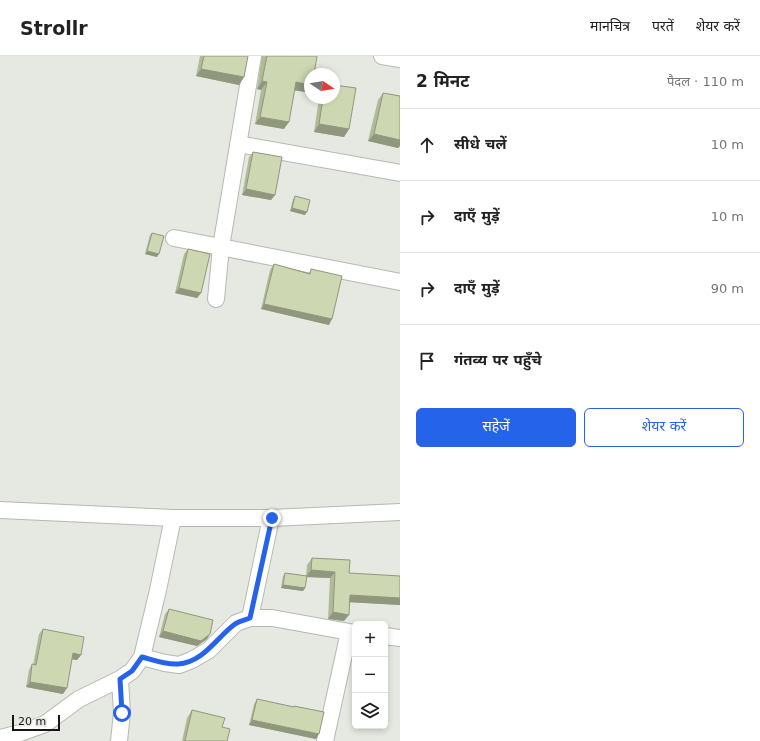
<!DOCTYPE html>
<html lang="hi">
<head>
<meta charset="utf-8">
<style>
	:root { --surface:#fff; --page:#f2f2f2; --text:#222; --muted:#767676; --line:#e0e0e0; --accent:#2563eb }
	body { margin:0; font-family:"DejaVu Sans","Noto Sans Devanagari",sans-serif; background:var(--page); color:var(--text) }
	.controls { position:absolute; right:12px; bottom:12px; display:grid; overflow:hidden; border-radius:6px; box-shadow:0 2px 6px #0003 }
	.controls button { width:36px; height:36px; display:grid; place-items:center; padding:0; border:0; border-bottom:1px solid var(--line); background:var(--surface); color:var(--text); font:20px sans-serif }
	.compass { position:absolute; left:304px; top:12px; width:36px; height:36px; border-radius:50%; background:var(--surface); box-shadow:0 2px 6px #0003; rotate:102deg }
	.scale { position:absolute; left:12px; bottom:10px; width:48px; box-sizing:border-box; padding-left:4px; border:2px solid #161714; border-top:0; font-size:11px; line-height:14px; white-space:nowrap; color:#161714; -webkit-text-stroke:3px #e6e9e1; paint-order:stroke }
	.stop { position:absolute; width:12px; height:12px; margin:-9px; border:3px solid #2563eb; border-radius:50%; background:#fff }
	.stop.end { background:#2563eb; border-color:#fff; box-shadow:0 1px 4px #0008 }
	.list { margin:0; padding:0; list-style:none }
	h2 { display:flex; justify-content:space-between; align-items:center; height:52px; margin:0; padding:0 16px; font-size:17px }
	h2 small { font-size:13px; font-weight:400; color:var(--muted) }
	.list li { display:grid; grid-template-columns:26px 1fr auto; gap:12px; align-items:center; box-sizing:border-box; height:72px; padding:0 16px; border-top:1px solid var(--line) }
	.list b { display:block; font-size:15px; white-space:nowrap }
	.list em { font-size:13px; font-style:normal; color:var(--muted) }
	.actions { display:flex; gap:8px; padding:12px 16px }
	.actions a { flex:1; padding:9px 0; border:1px solid var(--accent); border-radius:6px; text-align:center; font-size:14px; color:var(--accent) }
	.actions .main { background:var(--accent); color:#fff }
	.icon { flex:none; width:22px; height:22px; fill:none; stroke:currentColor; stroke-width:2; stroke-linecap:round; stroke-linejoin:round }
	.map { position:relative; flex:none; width:400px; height:685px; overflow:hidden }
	header { display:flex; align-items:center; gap:24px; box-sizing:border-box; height:56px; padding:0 20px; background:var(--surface); border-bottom:1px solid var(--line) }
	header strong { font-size:19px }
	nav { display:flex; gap:22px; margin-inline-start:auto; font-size:14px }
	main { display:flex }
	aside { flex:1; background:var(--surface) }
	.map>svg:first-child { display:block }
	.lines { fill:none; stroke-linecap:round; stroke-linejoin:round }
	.street-casing { stroke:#b6b8b1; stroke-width:18 }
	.street { stroke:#fff; stroke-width:16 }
	.wall { fill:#b0ba99 }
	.shaded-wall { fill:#90977d }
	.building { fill:#cdd8b2; stroke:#90977d }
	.route { stroke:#2563eb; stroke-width:5 }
</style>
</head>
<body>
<header>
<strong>Strollr</strong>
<nav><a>मानचित्र</a><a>परतें</a><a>शेयर करें</a></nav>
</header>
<main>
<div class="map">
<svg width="400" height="685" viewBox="0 0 400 685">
	<rect width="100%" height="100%" fill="#e6e9e1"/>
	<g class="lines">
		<g class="street-casing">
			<path id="street" d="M382,0L400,3
				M238,88L400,117
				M174,182L400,226
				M216,243L221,191L253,0
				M0,454L173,462H271L400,456
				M250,562L271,462
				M385,580L400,582
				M142,601L165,607L179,609L192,604L209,594L236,567L250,562H272L355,577
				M0,682L20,677L45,668L79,643L120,623L132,615L142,601L158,534L173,462
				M119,685L122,657L120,623
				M325,685L349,576"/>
		</g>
		<use href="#street" class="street"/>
	</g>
	<path class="wall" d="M200,0H248L244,21L239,29L196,20Z
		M262,0H317L310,18V31L306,36L295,34L284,73L255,68L261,34L257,33Z
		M383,37L400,40V90L398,92L368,85L378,44Z
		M319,42H334L349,73L344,81L314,76Z
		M253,96L275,139L271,144L242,139L249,101Z
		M295,140L305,159L290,155L293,143Z
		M152,177L157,201L145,198L150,179Z
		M188,193L201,237L197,242L175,237L184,198Z
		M274,208L309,217L311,213L329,269L261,253L270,214Z
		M312,502L349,517L400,549L350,546L344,565L328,563L330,522L306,521L305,532L303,535L281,532L283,520L285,517L306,520L307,509Z
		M169,553L210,578L207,583L197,590L159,581L165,558Z
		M43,573L81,599L77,604L72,603L63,638L26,631L29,614L32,608L33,609L39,578Z
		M257,643L293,651L294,650L316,683L249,669L254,648Z
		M192,654L222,671L227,685H182L187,662Z"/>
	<path class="shaded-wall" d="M201,13L244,21L239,29L196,20Z
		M262,25L267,26L261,34L257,33Z
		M296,26L310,29V31L306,36L291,34Z
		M260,61L289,66L284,73L255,68Z
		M319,68L349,73L344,81L314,76Z
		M374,78L400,84V90L398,92L368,85Z
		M246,133L275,139L271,144L242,139Z
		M292,152L307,156L305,159L290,155Z
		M147,195L159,198L157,201L145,198Z
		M179,232L201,237L197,242L175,237Z
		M264,248L332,263L329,269L261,253Z
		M311,514L335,516L330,522L306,521Z
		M283,529L305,532L303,535L281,532Z
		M350,539L400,542V549L345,546Z
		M333,556L349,559L344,565L328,563Z
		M163,575L210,578L207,583L197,590L159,581Z
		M73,597L81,599L77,604L69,603Z
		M30,626L67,632L63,638L26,631Z
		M252,664L319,678L316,683L249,669Z"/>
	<path class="building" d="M204,0H248L244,21L201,13Z
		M267,0H317L314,18H310V29L296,26L289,66L260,61L267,26L262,25Z
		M334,29L356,32L349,73L319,68L323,42H334Z
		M383,37L400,40V84L374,78Z
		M253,96L282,101L275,139L246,133Z
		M295,140L310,144L307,156L292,152Z
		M152,177L164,180L159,198L147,195Z
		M188,193L210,198L201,237L179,232Z
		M274,208L310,218L311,213L342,220L332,263L264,248Z
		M312,502L350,504L349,517L400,520V542L350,539L349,559L333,556L335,516L311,514Z
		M285,517L307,520L305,532L283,529Z
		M169,553L213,564L210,578L201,585L163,575Z
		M43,573L84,581L81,599L73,597L67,632L30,626L32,608L36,609Z
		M257,643L294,651V650L324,656L319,678L252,664Z
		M192,654L225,662L222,671L230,673L227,685H185Z"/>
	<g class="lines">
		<path class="route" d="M122,657L120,623L132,615L142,601C153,604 166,609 178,608C203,607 218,580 235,568C239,565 245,564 250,562L272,462"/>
	</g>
</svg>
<div class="controls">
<button>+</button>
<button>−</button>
<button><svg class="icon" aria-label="layers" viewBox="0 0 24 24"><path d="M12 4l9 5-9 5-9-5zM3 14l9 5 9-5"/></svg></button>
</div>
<svg class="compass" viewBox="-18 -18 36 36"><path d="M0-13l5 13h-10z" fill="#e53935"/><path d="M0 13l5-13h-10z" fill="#767676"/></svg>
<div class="scale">20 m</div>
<div class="stop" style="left:122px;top:657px"></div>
<div class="stop end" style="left:272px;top:462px"></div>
</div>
<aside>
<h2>2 मिनट<small>पैदल · 110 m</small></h2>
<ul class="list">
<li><svg class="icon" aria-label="ahead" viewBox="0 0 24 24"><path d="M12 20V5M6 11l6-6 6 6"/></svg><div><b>सीधे चलें</b></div><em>10 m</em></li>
<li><svg class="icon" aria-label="right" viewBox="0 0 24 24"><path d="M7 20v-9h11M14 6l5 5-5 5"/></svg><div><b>दाएँ मुड़ें</b></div><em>10 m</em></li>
<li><svg class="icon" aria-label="right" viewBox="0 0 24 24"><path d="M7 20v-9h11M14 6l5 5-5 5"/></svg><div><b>दाएँ मुड़ें</b></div><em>90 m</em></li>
<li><svg class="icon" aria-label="arrive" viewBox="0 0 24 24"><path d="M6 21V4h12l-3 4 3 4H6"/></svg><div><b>गंतव्य पर पहुँचे</b></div></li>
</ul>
<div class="actions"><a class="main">सहेजें</a><a>शेयर करें</a></div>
</aside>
</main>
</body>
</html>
